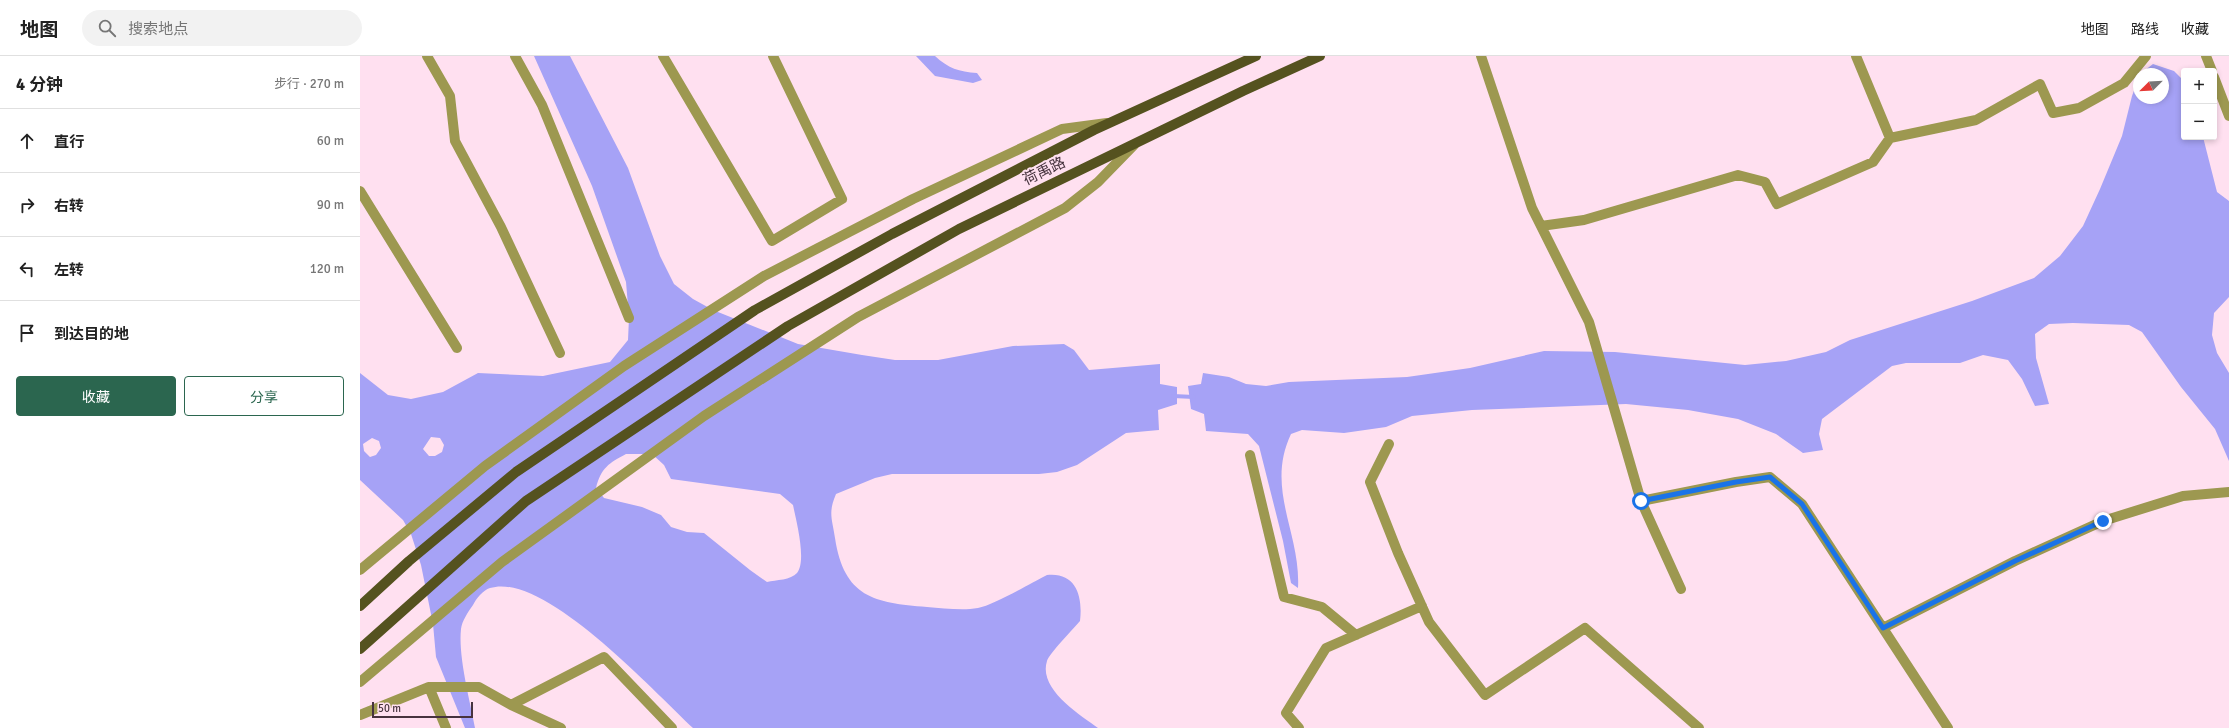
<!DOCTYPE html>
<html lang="zh">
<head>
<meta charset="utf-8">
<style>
	:root { --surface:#fff; --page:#f2f2f2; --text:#222; --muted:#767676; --line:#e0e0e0; --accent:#2b664f }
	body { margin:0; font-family:Signika,"Noto Sans SC",sans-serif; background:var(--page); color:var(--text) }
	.controls { position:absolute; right:12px; top:12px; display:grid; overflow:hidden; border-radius:4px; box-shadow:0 2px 6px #0003 }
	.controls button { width:36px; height:36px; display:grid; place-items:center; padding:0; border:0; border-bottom:1px solid var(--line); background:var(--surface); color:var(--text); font:20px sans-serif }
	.compass { position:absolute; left:1773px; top:12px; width:36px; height:36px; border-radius:50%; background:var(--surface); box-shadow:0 2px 6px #0003; rotate:246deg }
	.scale { position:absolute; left:12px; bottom:10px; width:101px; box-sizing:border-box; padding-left:4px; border:2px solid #47333e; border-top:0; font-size:11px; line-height:14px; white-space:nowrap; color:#47333e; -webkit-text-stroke:3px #ffe0f0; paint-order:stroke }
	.stop { position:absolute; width:12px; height:12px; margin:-9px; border:3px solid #1a73e8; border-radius:50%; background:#fff }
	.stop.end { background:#1a73e8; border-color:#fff; box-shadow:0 1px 4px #0008 }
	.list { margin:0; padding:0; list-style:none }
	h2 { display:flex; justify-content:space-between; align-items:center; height:52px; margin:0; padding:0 16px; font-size:17px }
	h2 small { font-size:13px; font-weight:400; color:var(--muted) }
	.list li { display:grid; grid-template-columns:26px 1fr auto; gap:12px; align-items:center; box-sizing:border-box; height:64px; padding:0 16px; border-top:1px solid var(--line) }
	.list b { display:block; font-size:15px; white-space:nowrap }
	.list em { font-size:13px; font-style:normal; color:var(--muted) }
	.actions { display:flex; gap:8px; padding:12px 16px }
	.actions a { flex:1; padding:9px 0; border:1px solid var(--accent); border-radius:4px; text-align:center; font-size:14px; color:var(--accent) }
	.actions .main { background:var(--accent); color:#fff }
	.icon { flex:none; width:22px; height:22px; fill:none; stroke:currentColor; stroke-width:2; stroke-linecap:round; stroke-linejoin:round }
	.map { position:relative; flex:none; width:1869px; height:672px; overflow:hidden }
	header { display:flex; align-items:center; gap:24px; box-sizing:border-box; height:56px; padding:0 20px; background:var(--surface); border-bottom:1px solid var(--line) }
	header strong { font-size:19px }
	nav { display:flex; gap:22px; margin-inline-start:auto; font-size:14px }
	.search { width:280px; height:36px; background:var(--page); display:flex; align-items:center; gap:10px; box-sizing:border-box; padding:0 14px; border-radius:22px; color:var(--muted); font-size:15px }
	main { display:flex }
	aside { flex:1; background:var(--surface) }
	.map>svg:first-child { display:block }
	.water { fill:#a6a2f6; fill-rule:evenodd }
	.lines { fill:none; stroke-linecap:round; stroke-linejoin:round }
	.stream { stroke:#a6a2f6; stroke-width:4 }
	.minor { stroke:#9d9850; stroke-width:10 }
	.major { stroke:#55521f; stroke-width:10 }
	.route { stroke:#1a73e8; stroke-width:5 }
	.labels { text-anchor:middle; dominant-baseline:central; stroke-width:4; stroke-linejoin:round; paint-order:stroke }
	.street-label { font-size:15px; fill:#47333e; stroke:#ffe0f0 }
</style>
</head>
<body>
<header>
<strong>地图</strong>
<div class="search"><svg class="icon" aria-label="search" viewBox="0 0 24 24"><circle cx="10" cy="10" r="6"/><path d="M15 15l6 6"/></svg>搜索地点</div>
<nav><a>地图</a><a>路线</a><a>收藏</a></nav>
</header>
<main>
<aside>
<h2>4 分钟<small>步行 · 270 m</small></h2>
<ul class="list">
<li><svg class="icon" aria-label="ahead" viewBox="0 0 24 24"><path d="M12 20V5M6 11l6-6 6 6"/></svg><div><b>直行</b></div><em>60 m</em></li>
<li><svg class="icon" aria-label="right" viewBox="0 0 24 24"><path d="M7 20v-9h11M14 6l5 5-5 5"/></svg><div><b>右转</b></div><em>90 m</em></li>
<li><svg class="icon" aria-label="left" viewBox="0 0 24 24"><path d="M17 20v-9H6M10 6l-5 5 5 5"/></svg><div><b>左转</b></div><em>120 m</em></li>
<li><svg class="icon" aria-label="arrive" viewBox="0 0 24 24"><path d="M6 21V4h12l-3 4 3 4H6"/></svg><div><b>到达目的地</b></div></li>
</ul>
<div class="actions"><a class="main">收藏</a><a>分享</a></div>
</aside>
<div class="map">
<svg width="1869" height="672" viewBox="0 0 1869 672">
	<rect width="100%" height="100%" fill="#ffe0f0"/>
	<path class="water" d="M174,0H210L268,112L300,200L314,228L333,243L353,254L438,288L502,299L535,304H578L653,290L704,288L714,294L729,314L800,308V328L817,331V348L798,354L799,374L766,377L717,409L697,416L679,418H532L515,422L476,438C468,457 472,462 475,482C484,541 514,547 567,551C583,552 602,555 618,552C634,549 671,527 687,519C716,516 723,540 720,565C714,572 689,598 687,605C678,633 719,658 738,672H333C295,637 184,515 130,532C123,534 116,543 113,549C108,556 102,565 101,573C98,601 110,644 115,672H105L76,601L73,568L61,509L51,478L43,464L0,424V317L28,339L51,343L83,336L118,317L183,320L250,306L268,284L269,262L266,226L232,130ZM71,381L80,382L84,389L82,396L75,400H69L63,393ZM12,382L19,385L21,392L16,399L10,401L4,395L3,388ZM266,398H292L304,409L311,423L420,438L433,449C436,464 447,505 437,517C431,524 416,524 407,526L390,514L344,477L327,476L311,471L301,459L282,451L244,442L236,432C241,412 249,407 266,398Z
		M556,0H575C588,12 599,16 617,17L622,24L613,27L575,20Z
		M1793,8L1814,15L1824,25V81H1843L1857,136L1869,145V241L1854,257L1852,279L1857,297L1869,317V405L1855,373L1821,331L1782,276L1769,269L1713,267L1689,268L1675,278L1676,302L1689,348L1675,350L1662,323L1648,304L1623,299L1600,307H1546L1532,310L1462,363L1459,378L1463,394L1443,397L1416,378L1378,363L1328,354L1266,348L1112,354L1052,360L1026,371L984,377L942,374L931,378C905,433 941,477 938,532L931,527L923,485L899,390L888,378L846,375L844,358L831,353L828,330L841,328L843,317L869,321L886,328L906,330L929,326L1047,321L1110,312L1184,295L1255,296L1385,309L1426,305L1466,296L1490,284L1612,245L1674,222L1700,200L1723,170L1740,133L1762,80L1772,40L1779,21V42H1803V18H1780Z"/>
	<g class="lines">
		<path class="stream" d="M813,340L834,341"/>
		<path class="minor" d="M67,0L90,40L95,85L141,171L200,297
			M155,0L182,49L269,262
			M303,0L412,185L482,143L413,0
			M1121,0L1172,152L1229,266L1281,445L1321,533
			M1496,0L1530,82
			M1846,0L1852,15
			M1854,21L1869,60
			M0,135L97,292
			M1181,170L1224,164L1378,119L1405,126L1417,148L1513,106L1530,82L1616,64L1680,28L1693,57L1719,52L1764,27L1786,0
			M1029,388L1010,426L1038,497L1069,566L1125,639L1225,572L1339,672
			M890,399L924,541L962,551L996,579
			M1281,445L1376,426L1410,421L1442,448L1588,672
			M0,514L125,410L264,310L404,220L553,143L702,73L747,67
			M1523,572L1655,505L1743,465L1823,440L1869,436
			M0,626L142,506L344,360L498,261L705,152L738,126L774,89
			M69,631L86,672
			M151,649L201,672
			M0,659L69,631H119L151,649L244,601L312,672
			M939,672L926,657L966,592L1062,550"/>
		<path class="major" d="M0,550L49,505L156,416L395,254L532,178L734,74L896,0
			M0,593L166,445L428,270L599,173L883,35L960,0"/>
	</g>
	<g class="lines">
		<path class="route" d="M1281,445L1376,426L1410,421L1442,448L1523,572L1655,505L1743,465"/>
	</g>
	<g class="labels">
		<g class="street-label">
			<text transform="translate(684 115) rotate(-26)">荷禹路</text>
		</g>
	</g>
</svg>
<div class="controls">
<button>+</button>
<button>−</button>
</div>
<svg class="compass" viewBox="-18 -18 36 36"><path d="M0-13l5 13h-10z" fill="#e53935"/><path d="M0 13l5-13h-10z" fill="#767676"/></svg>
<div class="scale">50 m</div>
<div class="stop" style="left:1281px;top:445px"></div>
<div class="stop end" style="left:1743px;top:465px"></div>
</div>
</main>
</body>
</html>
